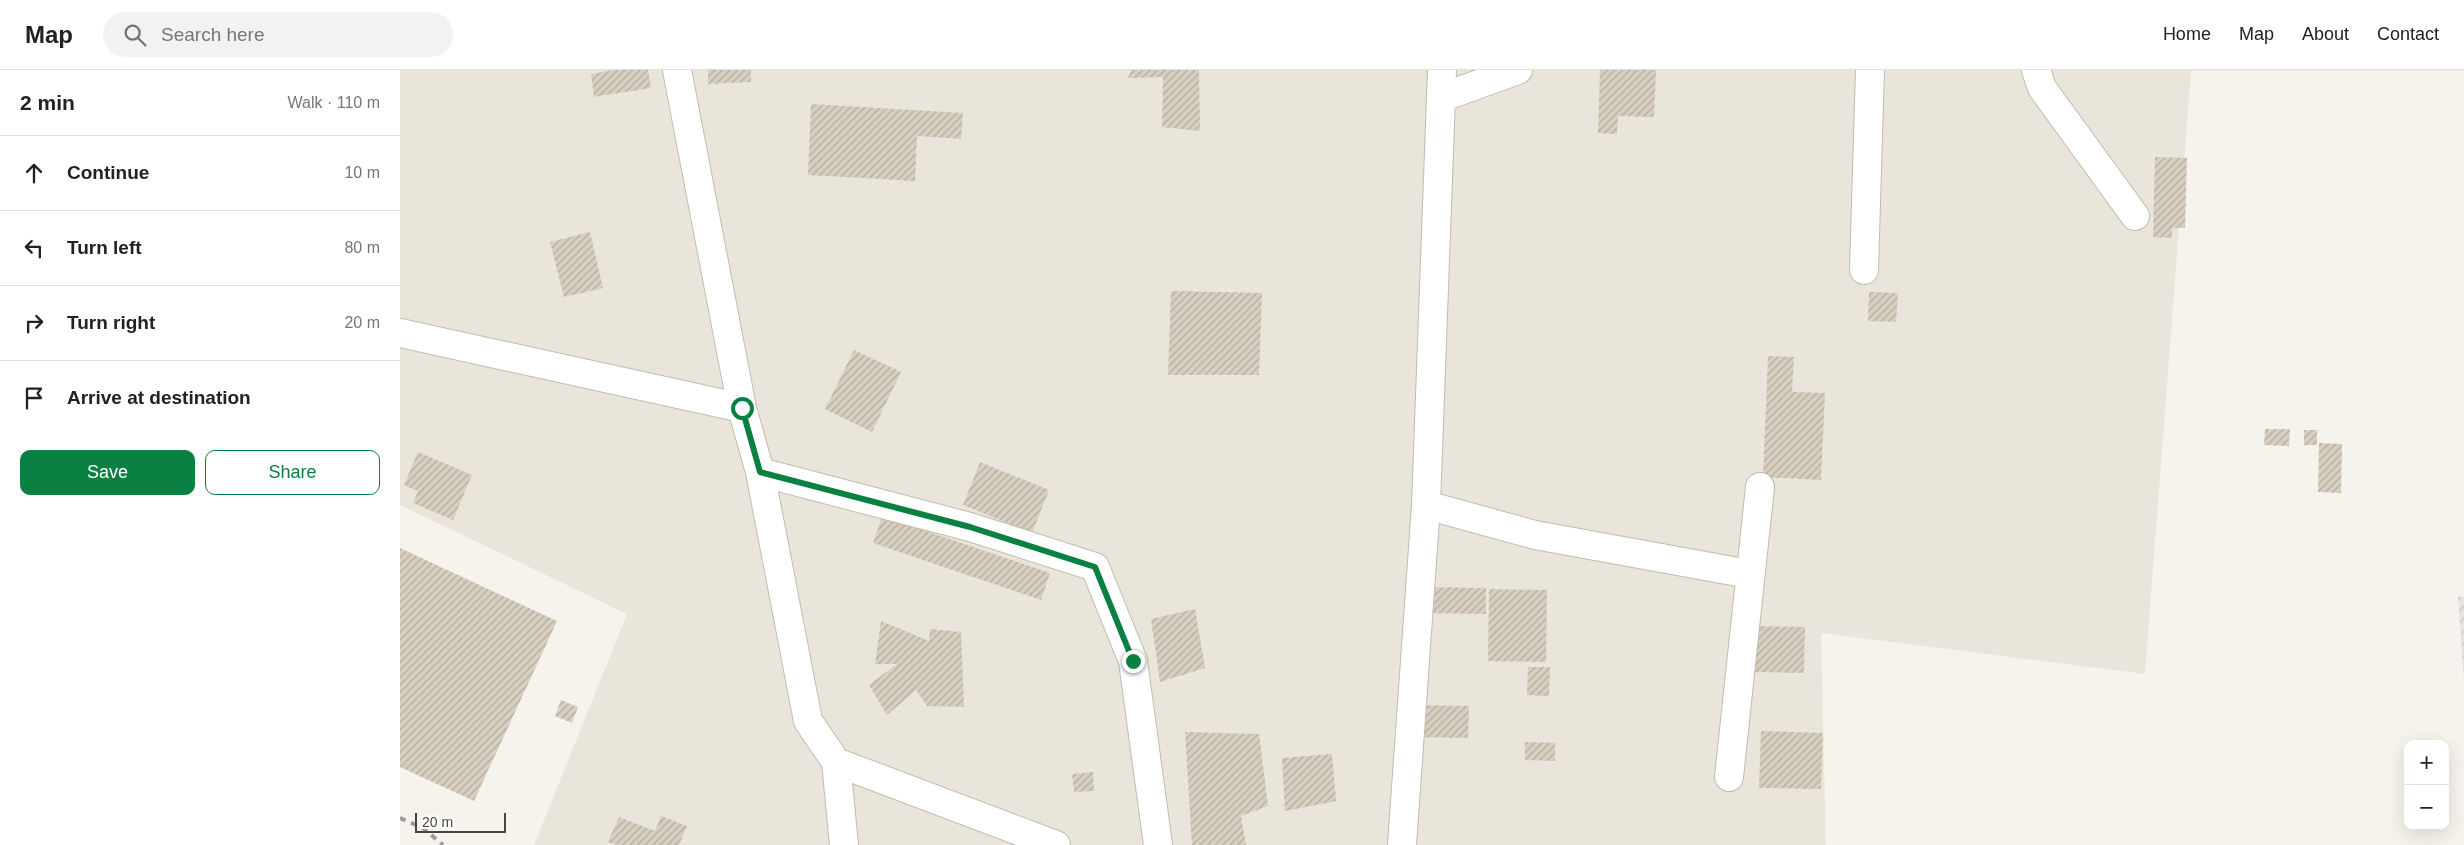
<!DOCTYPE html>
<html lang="en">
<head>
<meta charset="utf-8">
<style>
	:root { --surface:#fff; --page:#f2f2f2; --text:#222; --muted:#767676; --line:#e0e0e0; --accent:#0b8043 }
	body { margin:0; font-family:Arial,sans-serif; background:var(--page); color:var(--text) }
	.controls { position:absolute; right:15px; bottom:15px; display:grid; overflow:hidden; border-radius:10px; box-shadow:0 5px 20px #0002 }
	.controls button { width:45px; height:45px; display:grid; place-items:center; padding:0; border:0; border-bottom:1px solid var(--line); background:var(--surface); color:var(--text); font:25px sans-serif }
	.scale { position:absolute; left:15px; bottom:12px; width:91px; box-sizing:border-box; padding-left:5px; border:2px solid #4b4439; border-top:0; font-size:14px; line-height:18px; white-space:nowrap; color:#4b4439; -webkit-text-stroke:4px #fff; paint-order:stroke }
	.stop { position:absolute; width:15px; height:15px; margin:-11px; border:4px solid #0b8043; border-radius:50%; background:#fff }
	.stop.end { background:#0b8043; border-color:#fff; box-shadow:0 1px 5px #0008 }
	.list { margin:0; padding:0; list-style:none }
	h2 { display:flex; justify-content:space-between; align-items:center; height:65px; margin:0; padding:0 20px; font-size:21px }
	h2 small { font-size:16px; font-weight:400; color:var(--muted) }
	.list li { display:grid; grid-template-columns:32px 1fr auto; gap:15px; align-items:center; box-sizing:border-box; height:75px; padding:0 20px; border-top:1px solid var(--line) }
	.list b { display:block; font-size:19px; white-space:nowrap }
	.list em { font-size:16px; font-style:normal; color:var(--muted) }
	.actions { display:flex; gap:10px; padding:15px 20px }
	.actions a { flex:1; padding:11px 0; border:1px solid var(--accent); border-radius:10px; text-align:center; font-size:18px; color:var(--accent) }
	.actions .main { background:var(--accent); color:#fff }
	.icon { flex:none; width:28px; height:28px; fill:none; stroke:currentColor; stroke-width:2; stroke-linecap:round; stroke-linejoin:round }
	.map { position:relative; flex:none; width:2064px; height:775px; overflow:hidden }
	header { display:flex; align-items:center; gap:30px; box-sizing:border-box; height:70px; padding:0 25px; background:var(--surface); border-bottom:1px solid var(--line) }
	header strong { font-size:24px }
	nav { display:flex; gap:28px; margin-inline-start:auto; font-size:18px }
	.search { width:350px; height:45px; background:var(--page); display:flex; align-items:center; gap:12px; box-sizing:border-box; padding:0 18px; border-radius:28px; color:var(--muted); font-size:19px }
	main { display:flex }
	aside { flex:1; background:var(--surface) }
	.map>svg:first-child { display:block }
	.residential { fill:#eae5da }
	.industrial { fill:url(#industrial-furrows) }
	.building { fill:url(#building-hatch) }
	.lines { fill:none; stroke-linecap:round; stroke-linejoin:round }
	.minor-casing { stroke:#c2bbae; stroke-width:30 }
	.minor { stroke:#fff; stroke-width:28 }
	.rail { stroke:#9a9a9a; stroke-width:4; stroke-dasharray:6 6; stroke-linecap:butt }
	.route { stroke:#0b8043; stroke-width:6 }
</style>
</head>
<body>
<header>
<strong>Map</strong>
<div class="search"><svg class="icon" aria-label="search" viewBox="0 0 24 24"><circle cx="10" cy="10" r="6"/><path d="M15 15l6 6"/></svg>Search here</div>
<nav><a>Home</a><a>Map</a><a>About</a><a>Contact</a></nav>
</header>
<main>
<aside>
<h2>2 min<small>Walk · 110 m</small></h2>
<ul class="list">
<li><svg class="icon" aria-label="ahead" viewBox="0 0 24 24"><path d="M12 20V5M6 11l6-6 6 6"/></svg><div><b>Continue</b></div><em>10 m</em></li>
<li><svg class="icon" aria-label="left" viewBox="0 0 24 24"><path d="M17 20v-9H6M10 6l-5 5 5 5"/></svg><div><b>Turn left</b></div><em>80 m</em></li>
<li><svg class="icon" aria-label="right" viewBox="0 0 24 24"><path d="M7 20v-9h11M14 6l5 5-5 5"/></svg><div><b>Turn right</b></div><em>20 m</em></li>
<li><svg class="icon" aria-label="arrive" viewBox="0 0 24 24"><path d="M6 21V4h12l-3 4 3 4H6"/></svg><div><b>Arrive at destination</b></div></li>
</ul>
<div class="actions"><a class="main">Save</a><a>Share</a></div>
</aside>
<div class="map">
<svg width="2064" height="775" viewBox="0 0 2064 775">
	<defs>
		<pattern id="industrial-furrows" width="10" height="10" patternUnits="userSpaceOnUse" patternTransform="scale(1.25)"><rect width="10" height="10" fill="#e6e2dd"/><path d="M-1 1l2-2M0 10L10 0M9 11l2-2" fill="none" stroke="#c7c3be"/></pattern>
		<pattern id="building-hatch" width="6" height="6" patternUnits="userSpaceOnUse" patternTransform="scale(1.25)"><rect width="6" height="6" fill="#d8cfc1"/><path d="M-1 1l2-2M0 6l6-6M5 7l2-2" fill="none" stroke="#b1aa9e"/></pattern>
	</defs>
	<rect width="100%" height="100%" fill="#f6f3ec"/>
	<path class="residential" d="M0,0H1791L1745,604L1421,563L1426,775H134L227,544L0,435Z"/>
	<path class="industrial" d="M2058,527H2064V610Z"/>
	<path class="building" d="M213,0H248L251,18L194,27L191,4Z
		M308,0H351V12L308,14Z
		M731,0H799L800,61L762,57L763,7L728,8Z
		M1200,0H1256L1254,47L1218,46L1217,64L1198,63Z
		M411,34L563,43L561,69L517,66L515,111L408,105Z
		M1755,87L1787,88L1785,158H1772V168L1753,167Z
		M190,162L203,218L164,227L150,172Z
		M771,221L862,223L859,305H768Z
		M1469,222L1498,223L1496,252L1468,251Z
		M454,280L501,302L472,362L425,339Z
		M1368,286L1394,287L1392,322L1425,323L1421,410L1363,407Z
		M1865,359H1890L1889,376L1864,375Z
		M1904,360H1917V375H1904Z
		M1919,373L1942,374L1941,423L1918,422Z
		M18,382L72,405L53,450L13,433L18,421L4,415Z
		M580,392L649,420L632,463L563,435Z
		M482,446L650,503L641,530L473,473Z
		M0,478L157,551L74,731L0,697Z
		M1022,517L1086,518V544L1022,543Z
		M1089,519L1147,520L1146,592L1088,591Z
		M795,539L805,598L760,612L751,549Z
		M481,551L529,571L530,559L561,562L564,637L527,636L516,620L487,645L469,615L497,594H475Z
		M1354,556L1405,557L1404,603L1354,602Z
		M1128,597H1150L1149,626L1127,625Z
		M161,630L178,637L172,653L155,646Z
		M1011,635L1069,636L1068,668L1010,667Z
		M1361,661L1423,663L1421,719L1359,718Z
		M785,662L859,664L868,736L841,746L846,775H792Z
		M1125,672L1155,673V691L1125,690Z
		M932,684L936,731L885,741L882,688Z
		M693,702L694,721L674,722L672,704Z
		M261,746L287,756L279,775H217L208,772L219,747L255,761Z"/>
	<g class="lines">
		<g class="minor-casing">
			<path id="minor" d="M277,0L342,338L360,402L408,651L436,692L656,775
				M1636,0L1642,18L1735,146
				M1043,27L1118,0
				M1464,200L1470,0
				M0,263L342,338
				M360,402L570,457L695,497L733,591L758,775
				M1026,435L1135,465L1349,504
				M436,692L444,775
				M1329,707L1360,417
				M1002,775L1026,435L1042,0"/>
		</g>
		<use href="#minor" class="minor"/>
		<path class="rail" d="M0,748L23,758L43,775"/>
	</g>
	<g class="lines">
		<path class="route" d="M342,338L360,402L570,457L695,497L733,591"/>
	</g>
</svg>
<div class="controls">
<button>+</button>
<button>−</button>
</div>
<div class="scale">20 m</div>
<div class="stop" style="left:342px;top:338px"></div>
<div class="stop end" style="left:733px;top:591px"></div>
</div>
</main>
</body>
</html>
